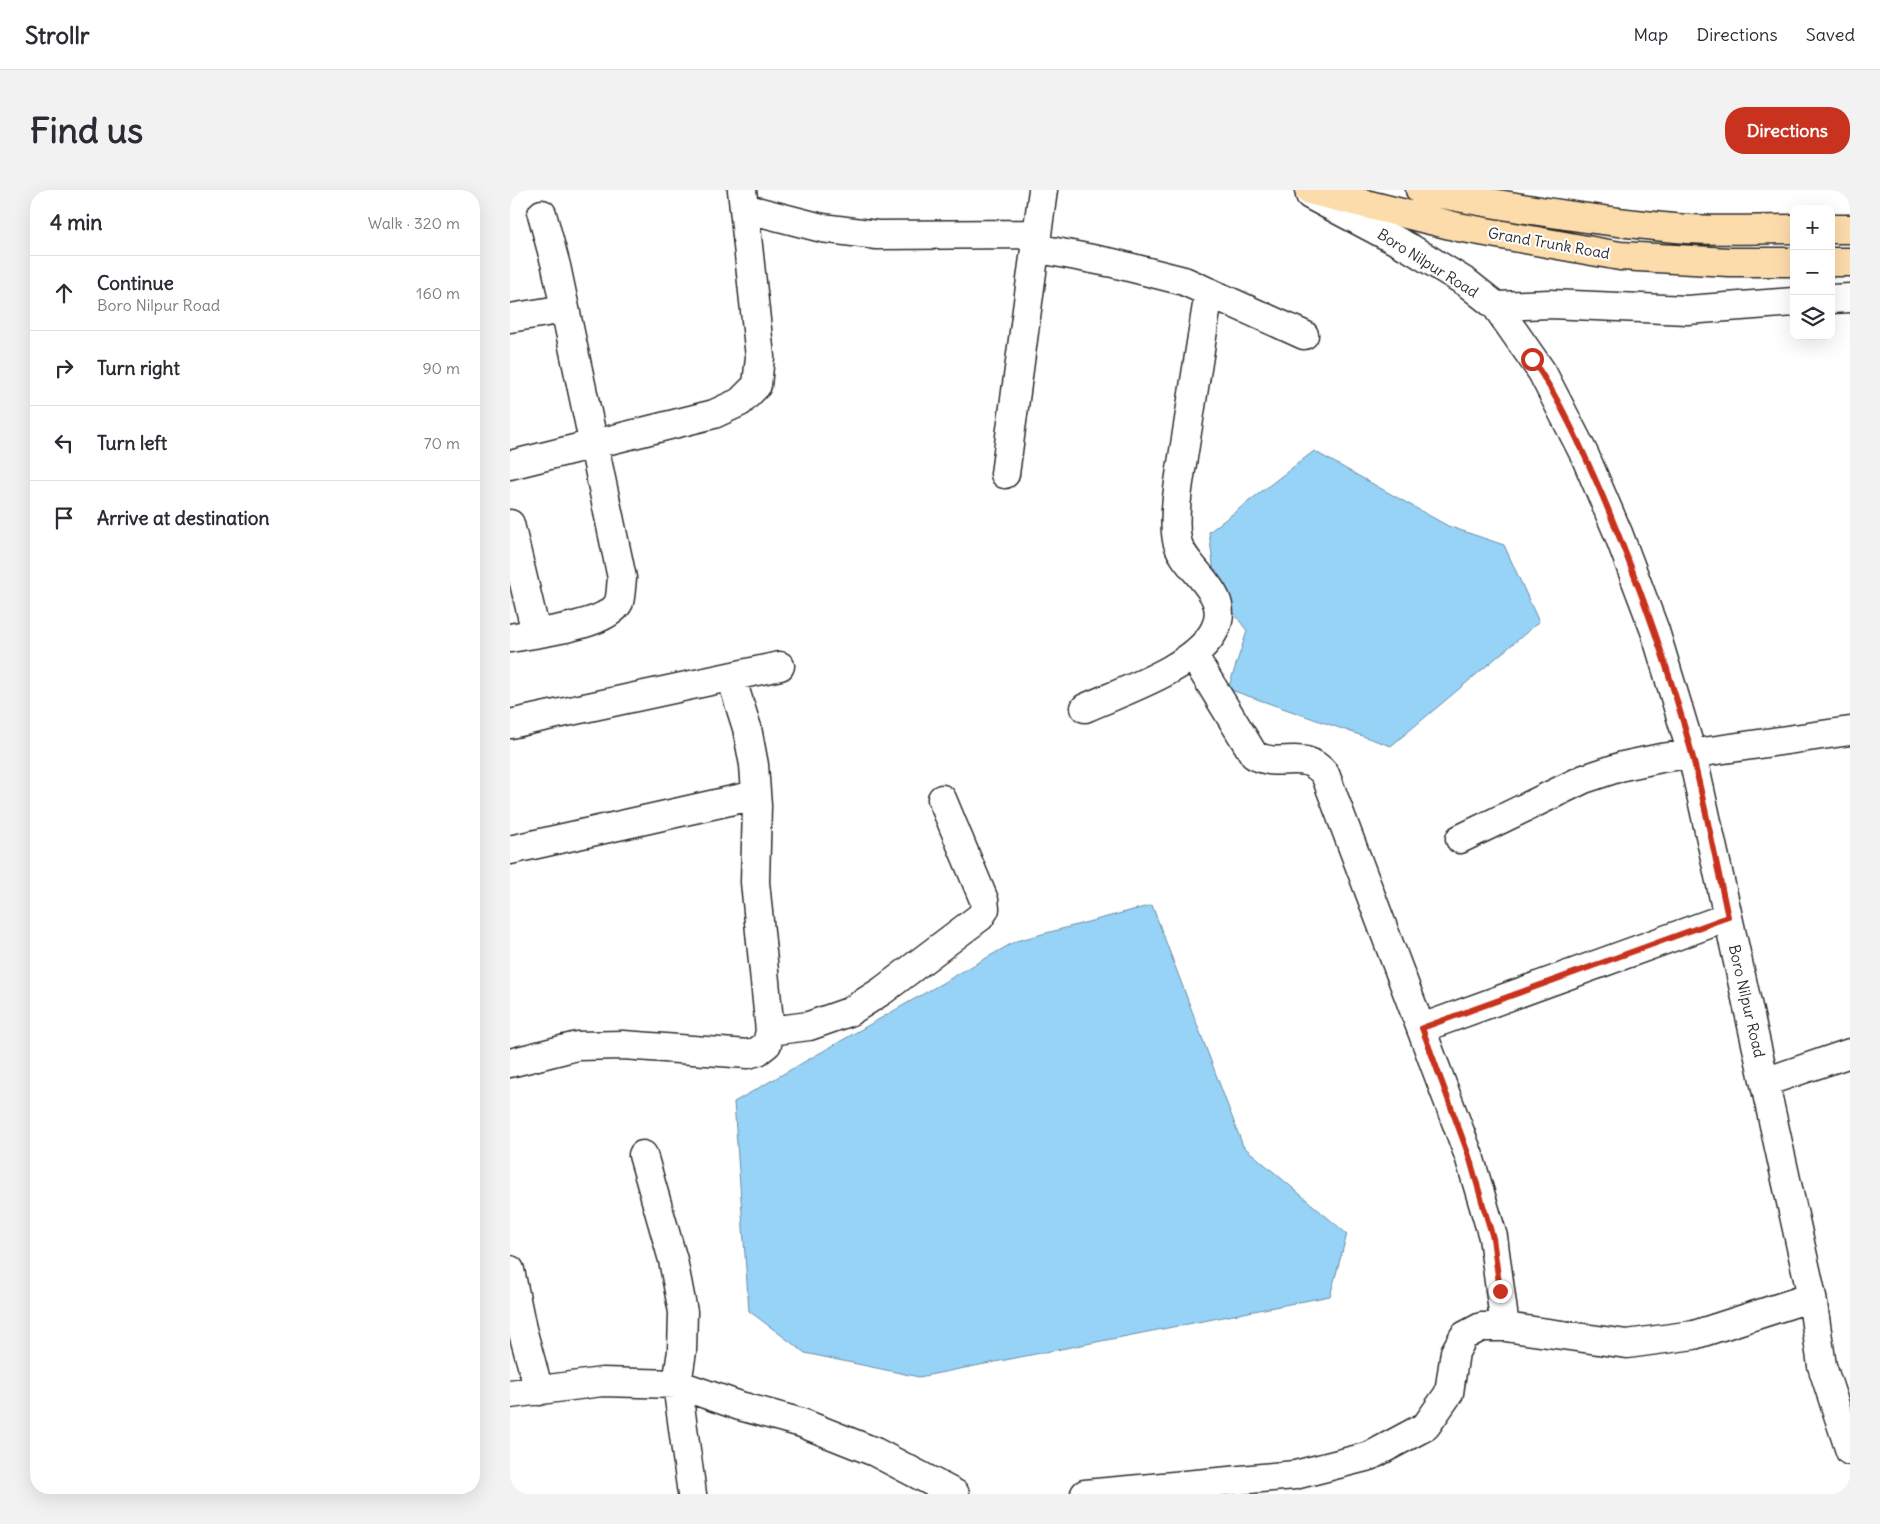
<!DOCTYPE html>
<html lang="en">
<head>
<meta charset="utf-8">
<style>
	:root { --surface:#fff; --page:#f2f2f3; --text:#2b2b33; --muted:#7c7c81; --line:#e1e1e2; --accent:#c8321e }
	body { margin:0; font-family:Delius,sans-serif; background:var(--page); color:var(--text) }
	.controls { position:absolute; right:15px; top:15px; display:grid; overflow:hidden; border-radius:10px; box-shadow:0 5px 20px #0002 }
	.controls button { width:45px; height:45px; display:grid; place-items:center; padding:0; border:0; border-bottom:1px solid var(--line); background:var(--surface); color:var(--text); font:25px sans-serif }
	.stop { position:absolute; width:15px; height:15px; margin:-11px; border:4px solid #c8321e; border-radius:50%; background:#fff }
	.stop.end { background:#c8321e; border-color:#fff; box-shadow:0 1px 5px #0008 }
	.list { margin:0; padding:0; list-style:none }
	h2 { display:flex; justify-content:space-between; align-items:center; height:65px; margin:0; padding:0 20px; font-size:21px }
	h2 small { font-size:16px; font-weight:400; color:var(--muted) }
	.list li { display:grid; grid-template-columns:32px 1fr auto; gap:15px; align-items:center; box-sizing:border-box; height:75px; padding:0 20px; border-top:1px solid var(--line) }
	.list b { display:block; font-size:19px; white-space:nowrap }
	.list p { margin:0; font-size:16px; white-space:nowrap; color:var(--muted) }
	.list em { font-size:16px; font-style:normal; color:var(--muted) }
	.icon { flex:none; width:28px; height:28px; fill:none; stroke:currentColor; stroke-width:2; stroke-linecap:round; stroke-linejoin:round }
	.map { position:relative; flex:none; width:1340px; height:1304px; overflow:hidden; border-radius:20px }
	header { display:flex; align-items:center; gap:30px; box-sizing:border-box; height:70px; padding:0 25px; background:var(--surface); border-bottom:1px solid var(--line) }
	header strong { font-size:24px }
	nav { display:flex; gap:28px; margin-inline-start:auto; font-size:18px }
	.intro { display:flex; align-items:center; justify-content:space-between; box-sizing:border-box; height:120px; padding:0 30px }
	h1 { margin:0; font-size:35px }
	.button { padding:12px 22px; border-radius:20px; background:var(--accent); color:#fff; font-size:18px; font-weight:700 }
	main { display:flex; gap:30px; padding:0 30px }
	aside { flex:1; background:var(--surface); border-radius:20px; box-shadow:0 5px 20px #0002 }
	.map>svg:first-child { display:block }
	.water { fill:#97d2f7; stroke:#6c8fa5 }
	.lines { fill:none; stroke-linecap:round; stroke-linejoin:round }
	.minor-casing { stroke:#2b2b2b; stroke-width:31 }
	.highway-casing { stroke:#2b2b2b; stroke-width:31 }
	.minor { stroke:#fff; stroke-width:28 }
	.highway { stroke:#fddcac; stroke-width:28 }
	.route { stroke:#c8321e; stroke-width:6 }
	.labels { text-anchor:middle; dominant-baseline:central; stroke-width:4; stroke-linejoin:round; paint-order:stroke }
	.street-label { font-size:15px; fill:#2b2b2b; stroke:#fff }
</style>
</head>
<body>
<header>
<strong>Strollr</strong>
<nav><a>Map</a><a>Directions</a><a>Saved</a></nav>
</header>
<div class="intro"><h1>Find us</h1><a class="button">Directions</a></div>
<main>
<aside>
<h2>4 min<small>Walk · 320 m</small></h2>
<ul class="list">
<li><svg class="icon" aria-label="ahead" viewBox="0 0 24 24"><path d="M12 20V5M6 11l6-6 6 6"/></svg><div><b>Continue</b><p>Boro Nilpur Road</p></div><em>160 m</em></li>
<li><svg class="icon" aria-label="right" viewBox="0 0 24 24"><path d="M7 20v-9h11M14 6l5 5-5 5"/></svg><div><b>Turn right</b></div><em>90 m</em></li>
<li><svg class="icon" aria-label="left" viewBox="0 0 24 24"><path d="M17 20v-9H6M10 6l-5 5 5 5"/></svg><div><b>Turn left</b></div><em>70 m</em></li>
<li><svg class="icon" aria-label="arrive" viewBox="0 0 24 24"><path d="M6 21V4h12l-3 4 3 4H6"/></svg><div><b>Arrive at destination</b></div></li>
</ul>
</aside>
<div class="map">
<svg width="1340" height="1304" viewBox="0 0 1340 1304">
	<rect width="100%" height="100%" fill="#fff"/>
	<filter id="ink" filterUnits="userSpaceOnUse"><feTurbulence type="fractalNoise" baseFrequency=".02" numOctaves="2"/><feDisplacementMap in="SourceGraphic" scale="10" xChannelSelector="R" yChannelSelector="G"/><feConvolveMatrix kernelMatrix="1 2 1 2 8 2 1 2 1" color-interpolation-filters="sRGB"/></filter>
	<g filter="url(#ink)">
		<path class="water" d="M804,261L938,336L994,355L1029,432L881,556L718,499L737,441L706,399L699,342Z
			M642,715L733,956L837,1044L820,1106L409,1187L295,1163L239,1121L224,912L506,751Z"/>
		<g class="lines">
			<g class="minor-casing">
				<path id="minor" d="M800,5L900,58L957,93L986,116L1032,182L1075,266L1108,343L1145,441L1182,564L1302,1107L1312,1176L1340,1261
					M234,18L312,38L367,45L527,44
					M525,58L603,73L674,91L794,145
					M1321,109L1340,108
					M986,116L1040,114L1177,120L1284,112
					M0,128L55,119
					M0,275L204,224L230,212L247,195L250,167L232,0
					M495,284L533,0
					M0,334L26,443
					M0,448C25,443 98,436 109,412C111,405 111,395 112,388L46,76L32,24
					M683,465L744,565C772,580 792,557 815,584L959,966L983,1047L995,1137
					M575,518C613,501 687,477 705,439C723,402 673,380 667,350C662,324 671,281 675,255C683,204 691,153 699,102
					M0,534L270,476
					M950,649L1074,589L1113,576L1151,568L1340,541
					M0,660L246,605
					M912,838L1218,727
					M260,841L299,836L339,822L372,801L470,727L475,719L474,710L432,609
					M0,873L67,856L113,855L238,864L248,861L257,854L260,841L245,692L247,616L244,575L237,538L221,487
					M1255,892L1340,863
					M133,965L163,1070L173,1122L172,1161L167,1194L182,1304
					M0,1080L12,1139L29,1201
					M0,1204L92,1192L167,1194L230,1216L292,1233L365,1262L445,1304
					M575,1304L785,1285L860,1266L916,1236L939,1203L945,1162L954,1146L971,1137H995L1117,1154L1184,1145L1302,1107"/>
			</g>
			<g class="highway-casing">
				<path id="highway" d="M799,0L948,37L1110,66L1219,72H1284
					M910,0C999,17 1087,32 1177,39C1212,41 1249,39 1284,39
					M1321,39H1340
					M1321,72H1340"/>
			</g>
			<use href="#minor" class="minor"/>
			<use href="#highway" class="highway"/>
		</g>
	</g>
	<g class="lines" filter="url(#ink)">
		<path class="route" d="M990,1101L983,1048L973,1015L959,966L912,838L1218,727C1206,673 1196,618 1182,564C1159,477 1128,391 1093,307C1073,261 1051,211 1022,169"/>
	</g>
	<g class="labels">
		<g class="street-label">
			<text transform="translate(1039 53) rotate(10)">Grand Trunk Road</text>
			<text transform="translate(918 73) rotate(32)">Boro Nilpur Road</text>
			<text transform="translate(1237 811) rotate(77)">Boro Nilpur Road</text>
		</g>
	</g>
</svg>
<div class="controls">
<button>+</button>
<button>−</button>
<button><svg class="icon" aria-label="layers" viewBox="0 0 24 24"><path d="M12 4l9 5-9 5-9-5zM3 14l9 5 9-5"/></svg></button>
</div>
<div class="stop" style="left:1022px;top:169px"></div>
<div class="stop end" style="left:990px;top:1101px"></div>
</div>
</main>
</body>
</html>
